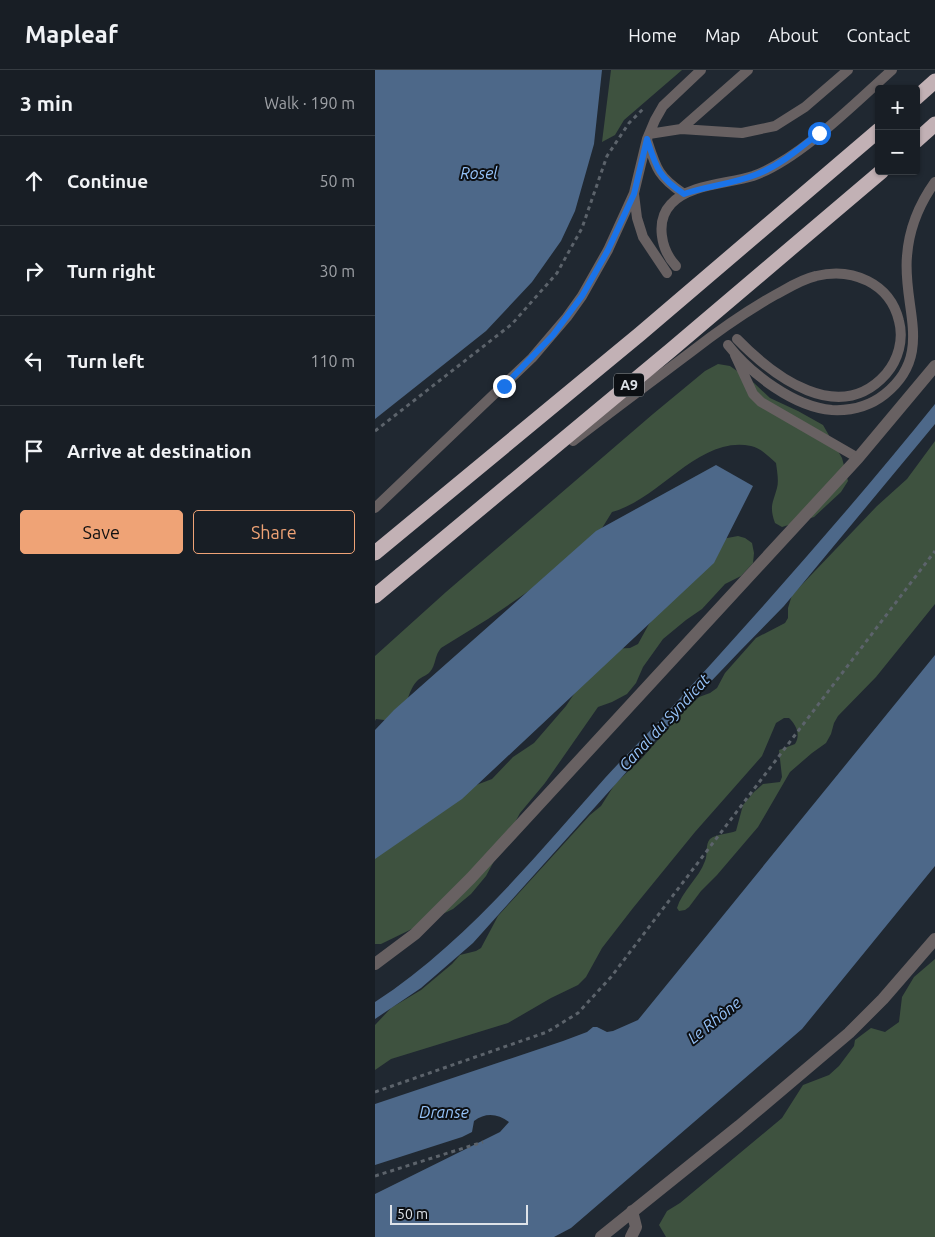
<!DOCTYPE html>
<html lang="en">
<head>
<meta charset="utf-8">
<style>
	:root { --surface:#181e25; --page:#21272d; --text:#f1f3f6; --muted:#9fa2a7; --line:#363c42; --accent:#efa376 }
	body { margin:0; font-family:Ubuntu,sans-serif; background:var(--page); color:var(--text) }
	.controls { position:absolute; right:15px; top:15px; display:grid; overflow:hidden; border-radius:5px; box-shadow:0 1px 4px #0004 }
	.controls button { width:45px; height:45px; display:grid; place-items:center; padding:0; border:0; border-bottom:1px solid var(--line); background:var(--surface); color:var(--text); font:25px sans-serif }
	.scale { position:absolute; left:15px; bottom:12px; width:138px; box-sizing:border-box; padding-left:5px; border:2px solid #dee3e9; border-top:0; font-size:14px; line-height:18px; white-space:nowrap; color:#dee3e9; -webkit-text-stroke:4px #0d1014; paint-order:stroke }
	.stop { position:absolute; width:15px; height:15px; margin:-11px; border:4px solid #1a73e8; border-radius:50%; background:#fff }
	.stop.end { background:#1a73e8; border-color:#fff; box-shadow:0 1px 5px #0008 }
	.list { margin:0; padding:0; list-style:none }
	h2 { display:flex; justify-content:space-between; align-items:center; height:65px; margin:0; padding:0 20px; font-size:21px }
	h2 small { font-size:16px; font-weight:400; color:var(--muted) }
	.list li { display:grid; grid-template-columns:32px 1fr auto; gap:15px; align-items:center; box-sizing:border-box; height:90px; padding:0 20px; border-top:1px solid var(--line) }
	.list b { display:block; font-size:19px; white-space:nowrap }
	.list em { font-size:16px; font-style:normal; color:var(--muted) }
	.actions { display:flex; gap:10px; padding:15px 20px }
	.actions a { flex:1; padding:11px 0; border:1px solid var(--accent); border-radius:5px; text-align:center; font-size:18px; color:var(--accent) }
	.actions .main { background:var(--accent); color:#111 }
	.icon { flex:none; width:28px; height:28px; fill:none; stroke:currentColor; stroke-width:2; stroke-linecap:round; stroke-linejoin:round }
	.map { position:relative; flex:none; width:560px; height:1167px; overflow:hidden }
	header { display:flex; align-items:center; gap:30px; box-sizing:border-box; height:70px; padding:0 25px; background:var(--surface); border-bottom:1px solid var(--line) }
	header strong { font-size:24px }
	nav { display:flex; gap:28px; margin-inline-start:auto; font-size:18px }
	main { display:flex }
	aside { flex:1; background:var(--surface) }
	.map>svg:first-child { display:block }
	.green { fill:#3e523f }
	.water { fill:#4d6889 }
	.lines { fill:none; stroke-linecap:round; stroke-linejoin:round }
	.path { stroke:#5c636b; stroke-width:3; stroke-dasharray:4 4; stroke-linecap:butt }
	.lane { stroke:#686162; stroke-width:10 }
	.street { stroke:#686162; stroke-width:12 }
	.highway { stroke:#c2b1b5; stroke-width:15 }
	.route { stroke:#1a73e8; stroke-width:6 }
	.labels { text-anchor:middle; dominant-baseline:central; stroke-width:4; stroke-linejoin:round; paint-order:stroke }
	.shield { fill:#0d1014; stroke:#9fa4a9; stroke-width:1 }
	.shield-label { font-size:14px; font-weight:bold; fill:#dee3e9 }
	.water-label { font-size:16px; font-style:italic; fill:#96c3f9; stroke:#0d1014 }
</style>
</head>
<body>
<header>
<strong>Mapleaf</strong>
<nav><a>Home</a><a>Map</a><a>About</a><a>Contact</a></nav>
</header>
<main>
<aside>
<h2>3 min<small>Walk · 190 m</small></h2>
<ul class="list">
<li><svg class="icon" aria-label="ahead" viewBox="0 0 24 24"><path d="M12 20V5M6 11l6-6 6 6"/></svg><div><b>Continue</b></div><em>50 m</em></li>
<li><svg class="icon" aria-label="right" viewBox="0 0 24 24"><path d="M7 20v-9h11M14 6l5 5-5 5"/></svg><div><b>Turn right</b></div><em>30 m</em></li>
<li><svg class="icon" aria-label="left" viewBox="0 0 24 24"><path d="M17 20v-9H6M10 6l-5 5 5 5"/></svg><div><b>Turn left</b></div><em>110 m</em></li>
<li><svg class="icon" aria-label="arrive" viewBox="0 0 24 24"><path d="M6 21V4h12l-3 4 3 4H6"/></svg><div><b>Arrive at destination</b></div></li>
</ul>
<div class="actions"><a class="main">Save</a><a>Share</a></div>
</aside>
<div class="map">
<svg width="560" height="1167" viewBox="0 0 560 1167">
	<rect width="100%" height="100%" fill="#202831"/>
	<path class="green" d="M236,0H307L249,50L240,65L227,72Z
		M343,294L355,296L379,313L395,328L423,341L448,355L467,388L473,411L466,422L439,447L407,457L400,453C394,436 398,433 402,418C404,411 402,401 401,393C394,387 386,378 376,376C324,365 284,430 237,442L224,463L180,503L113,549L66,578C60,585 61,592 57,599C53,606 47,606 42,611C34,619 29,641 26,652L1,649L0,651V586L71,522L278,344L330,301Z
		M560,371V534L501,607L463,646L459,653L456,664L451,673L437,683L415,702L383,757L342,805L326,821L314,837L310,840L304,841L302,838C307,821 324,808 330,791C333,785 330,774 335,769C341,764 354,764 361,761L368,735L379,722L388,714L405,712L407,707L404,680L420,674C426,664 421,655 414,648H409L401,653L387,686L320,762L258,838L227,878L211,907L203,915L176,928L133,953L16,989L0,1000V955L16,938L46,920L77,894L85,885L101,881L106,878L123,846L215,745L226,736L240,714L267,688L305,645L324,627L335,623L342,618L350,603L381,568L410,553L413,548V538L417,525L502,436L532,409Z
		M363,466L370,468L377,473L379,483L378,493L366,506L350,514L327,539L311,550L288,569L268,597L261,613L252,624L237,632L223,637L170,713L145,743L111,806L96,824L78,839L6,874H0V776L70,727L117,709L138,687L159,673L191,636L219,594L235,579L255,578L263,574L274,554L347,469Z
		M560,889V1167H291L284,1155L292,1141L305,1133L407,1048L428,1015L454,1005L464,996L479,976L480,970L496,958L510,962L524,952L527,927L539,907Z"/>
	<path class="water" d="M0,0H227L219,74L200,141L186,171L157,212L111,261L0,349Z
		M560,334V354L409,536L365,581L282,668L98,873L46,918L0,949V932C90,873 159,788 230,708C248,688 268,669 287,648C380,546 473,442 560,334Z
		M341,395L378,416L339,493L87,729L0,789V660L19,640L221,461Z
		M560,585V796L427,959L196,1158L179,1167H0V1124L125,1062L134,1052C123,1044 111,1042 99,1051L97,1062L87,1067L0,1095V1034L188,971L212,962L218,957H222L232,962L238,961L263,950Z"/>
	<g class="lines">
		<path class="path" d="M0,361L137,254L182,203L207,158L232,86L254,53L270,37
			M0,1022L172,962L203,943L236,907L560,481
			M0,1106L108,1072"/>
		<path class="lane" d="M306,59L373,0
			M274,64L306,59L367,63L400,56L430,37L473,0
			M272,70C281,98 283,107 309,124
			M259,124L262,148L268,167L292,203
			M301,196C286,180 280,151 296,134C314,114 353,114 378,106C424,90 480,33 517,0
			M353,275C376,304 419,337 457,340C477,341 495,336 510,324C560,284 527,237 532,186C534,159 545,133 560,112
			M360,285L378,324L386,332L483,388
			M198,371C237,341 276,312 316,282C343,261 370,242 400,225C413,218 427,209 441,206C477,197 515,213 524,251C529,270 523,290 511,304C464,357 398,306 362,269
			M0,438L157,288L192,247L207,226L233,180L259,123L272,69L280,50L288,36L326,0"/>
		<path class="street" d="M0,894L40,864L96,808L483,388L560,296
			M226,1167L364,1056L474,963L508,929L560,869
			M256,1167L261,1157L257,1141"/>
		<path class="highway" d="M541,28L560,11
			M541,71L560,54
			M0,483L265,264L504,60
			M0,526L296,280L507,101"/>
	</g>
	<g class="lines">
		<path class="route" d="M129,316L178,265L207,226L233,180L259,124L272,69C281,97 283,107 309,124C332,116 357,114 380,105C404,96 424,79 444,63"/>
	</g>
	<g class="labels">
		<rect class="shield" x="239" y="303.5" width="30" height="23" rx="4"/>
		<g class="shield-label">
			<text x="254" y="315">A9</text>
		</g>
		<g class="water-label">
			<text x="104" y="103">Rosel</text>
			<text transform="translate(289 652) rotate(-47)">Canal du Syndicat</text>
			<text transform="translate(339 950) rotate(-39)">Le Rhône</text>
			<text x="69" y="1042">Dranse</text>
		</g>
	</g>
</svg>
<div class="controls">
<button>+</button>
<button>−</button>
</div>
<div class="scale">50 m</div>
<div class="stop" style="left:444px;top:63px"></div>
<div class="stop end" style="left:129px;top:316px"></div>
</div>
</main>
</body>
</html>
